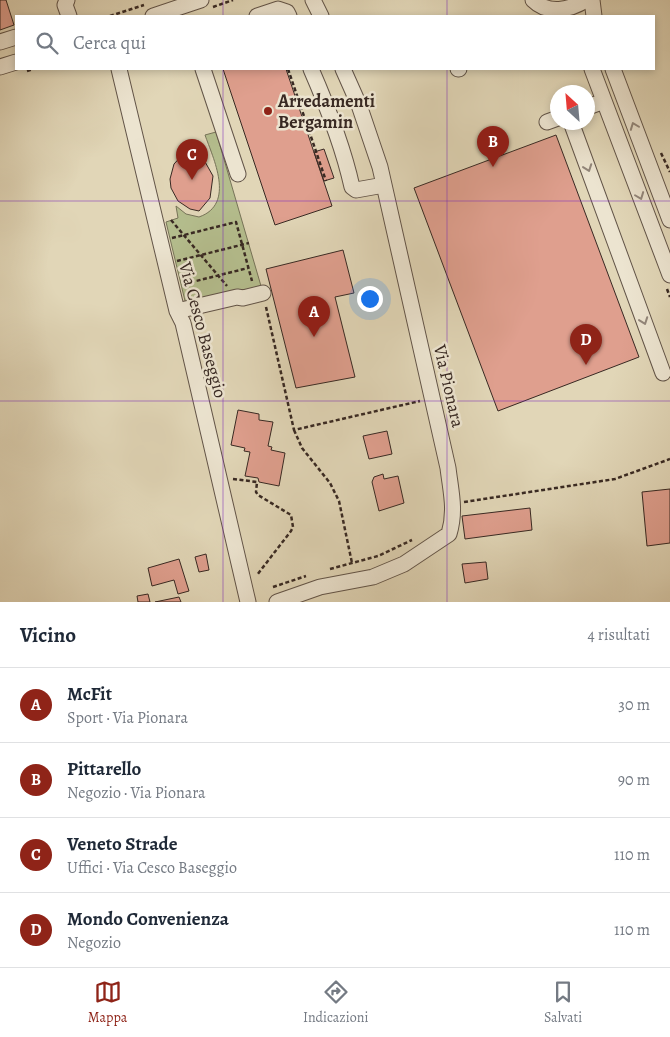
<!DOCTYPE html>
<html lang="it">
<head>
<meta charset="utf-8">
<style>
	:root { --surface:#fff; --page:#f2f2f3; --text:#1f2937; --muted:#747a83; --line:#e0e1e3; --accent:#8f2418 }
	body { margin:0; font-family:Alegreya,serif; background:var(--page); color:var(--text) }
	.compass { position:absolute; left:550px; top:85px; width:45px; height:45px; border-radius:50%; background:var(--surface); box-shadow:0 2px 8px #0003; rotate:334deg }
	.you { position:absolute; left:369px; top:298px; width:18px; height:18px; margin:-12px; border:4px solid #fff; border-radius:50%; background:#1a73e8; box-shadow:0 0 0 8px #1a73e833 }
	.badge { display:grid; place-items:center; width:32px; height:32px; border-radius:50%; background:var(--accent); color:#fff; font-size:16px; font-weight:700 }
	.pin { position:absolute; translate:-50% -41px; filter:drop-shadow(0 1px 2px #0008) }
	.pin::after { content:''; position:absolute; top:26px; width:18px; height:15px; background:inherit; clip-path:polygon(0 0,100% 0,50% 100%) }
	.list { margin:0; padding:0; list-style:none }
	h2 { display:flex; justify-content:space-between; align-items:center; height:65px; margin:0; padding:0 20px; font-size:21px }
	h2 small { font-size:16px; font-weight:400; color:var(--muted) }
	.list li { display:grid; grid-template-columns:32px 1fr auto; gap:15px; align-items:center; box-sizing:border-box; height:75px; padding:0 20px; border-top:1px solid var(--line) }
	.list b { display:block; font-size:19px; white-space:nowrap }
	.list p { margin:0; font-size:16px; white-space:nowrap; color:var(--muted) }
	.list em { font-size:16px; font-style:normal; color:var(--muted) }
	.icon { flex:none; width:28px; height:28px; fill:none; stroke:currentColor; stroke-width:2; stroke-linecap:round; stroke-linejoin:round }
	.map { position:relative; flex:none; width:670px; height:602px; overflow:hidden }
	.search { position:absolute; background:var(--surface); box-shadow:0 2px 8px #0003; left:15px; right:15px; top:15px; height:55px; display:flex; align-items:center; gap:12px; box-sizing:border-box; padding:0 18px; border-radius:0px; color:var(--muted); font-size:19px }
	.sheet { height:365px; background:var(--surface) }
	nav { display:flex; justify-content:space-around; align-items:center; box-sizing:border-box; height:70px; border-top:1px solid var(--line); background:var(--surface); font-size:14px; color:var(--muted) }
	nav a { display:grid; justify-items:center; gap:2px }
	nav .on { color:var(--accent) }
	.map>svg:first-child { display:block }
	.green { fill:#b4bd8d; stroke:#767358 }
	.building { fill:#df9f8e; stroke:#382923 }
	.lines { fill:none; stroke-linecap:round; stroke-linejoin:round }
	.minor-casing { stroke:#625448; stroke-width:17 }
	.path { stroke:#382923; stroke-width:2.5; stroke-dasharray:4 2.5; stroke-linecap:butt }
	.minor { stroke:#ece4d0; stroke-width:15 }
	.oneway { stroke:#92867a }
	.grid { fill:none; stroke:#7b2cbf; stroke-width:1; stroke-opacity:0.55 }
	.poi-dot { fill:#8f2418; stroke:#ece4d0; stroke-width:2 }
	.labels { text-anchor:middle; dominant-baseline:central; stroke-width:5; stroke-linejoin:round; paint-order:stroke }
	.poi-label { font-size:18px; font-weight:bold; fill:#382923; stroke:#ece4d0; text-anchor:start }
	.street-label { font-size:18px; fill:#382923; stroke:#ece4d0 }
</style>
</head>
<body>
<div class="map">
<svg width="670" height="602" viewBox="0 0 670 602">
	<rect width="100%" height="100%" fill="#e1d6b7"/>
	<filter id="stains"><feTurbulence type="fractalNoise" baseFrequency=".004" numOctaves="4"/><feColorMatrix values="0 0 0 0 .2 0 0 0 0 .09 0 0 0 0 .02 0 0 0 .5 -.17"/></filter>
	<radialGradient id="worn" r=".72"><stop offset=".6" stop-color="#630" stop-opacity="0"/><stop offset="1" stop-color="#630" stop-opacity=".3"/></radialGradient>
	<path class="green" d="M216,132L261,286L186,305L166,222L178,218L176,206L186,214L199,217C236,204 213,158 205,135Z"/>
	<path class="building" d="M0,0H6L14,25L0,30Z
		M223,69H286L332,206L275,225Z
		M556,135L639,357L498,411L414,188Z
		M324,149L334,178L324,181L314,152Z
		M185,152L193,153L204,160L213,176L210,198L199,211L190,209L178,201L171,188L170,179L174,164Z
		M343,250L354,293L335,297L355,377L296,388L266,269Z
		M238,410L259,414V420L273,422L268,446L272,447L271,450L285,453L279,486L259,482L258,478L245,476L250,452L244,451L245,448L231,445Z
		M387,431L392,454L369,459L363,436Z
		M383,474L384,479L398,476L404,503L379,511L372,482L374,477Z
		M670,489V543L647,546L642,492Z
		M530,508L532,530L465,539L462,516Z
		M206,554L209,570L199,572L195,557Z
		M179,559L189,591L178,594L174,580L152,586L148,568Z
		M486,562L488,579L465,583L462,564Z
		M148,594L150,602H138L137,596Z
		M179,597L181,602H155Z"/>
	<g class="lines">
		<g class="minor-casing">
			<path id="minor" d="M67,0L65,5L69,16
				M313,0L321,16
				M533,0C548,15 570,10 586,0
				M592,0L594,16
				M153,16L201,0
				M257,16L278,9L287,12L289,16
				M0,42L16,37
				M0,67L16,62
				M119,69L177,311L183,323L248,602
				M203,69L238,174
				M311,69C328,108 343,146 352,187L356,190L384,185
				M458,69H459
				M592,69L670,275
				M613,69L670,220
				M588,107L604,101
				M547,122L558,118
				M571,122L663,373
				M177,311L237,297L243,298L263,293
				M277,602L320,587L373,577L404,564L449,534C456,510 451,493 448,468L380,167L359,105L343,69"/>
		</g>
		<path class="path" d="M213,7L233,0
			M110,16L144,5
			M288,69L326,181
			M27,71L33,69
			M661,153L670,172
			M171,220L227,286
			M172,238L236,222L252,281
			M177,261L249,243
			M184,284L248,268
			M667,289L670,297
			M266,307L294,430L420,401
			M294,430L302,448L330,483L339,501L352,563
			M233,479L257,482L256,492L258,495L291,515L293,527L291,531L257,575
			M464,502L615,479L670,459
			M330,569L378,556L412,540
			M273,587L306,576"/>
		<use href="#minor" class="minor"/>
	</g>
	<defs><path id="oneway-chevron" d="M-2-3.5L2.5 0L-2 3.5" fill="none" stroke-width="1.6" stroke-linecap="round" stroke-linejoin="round" transform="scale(1.25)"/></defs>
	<g class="oneway">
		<use href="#oneway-chevron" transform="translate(634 126) rotate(-111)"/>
		<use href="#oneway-chevron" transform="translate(588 168) rotate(70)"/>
		<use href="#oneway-chevron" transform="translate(640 196) rotate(69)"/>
		<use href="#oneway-chevron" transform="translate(644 321) rotate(70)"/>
	</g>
	<path class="grid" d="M223,0V16M447,0V16M223,69V602M447,69V602M0,201H670M0,401H670"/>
	<circle class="poi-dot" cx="268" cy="111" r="5"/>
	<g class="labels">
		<g class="poi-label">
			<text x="278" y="101">Arredamenti<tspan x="278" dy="21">Bergamin</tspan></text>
		</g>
		<g class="street-label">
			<text transform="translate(203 330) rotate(75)">Via Cesco Baseggio</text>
			<text transform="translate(449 386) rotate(77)">Via Pionara</text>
		</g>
	</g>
	<rect width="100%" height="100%" filter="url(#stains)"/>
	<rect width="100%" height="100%" fill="url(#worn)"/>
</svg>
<svg class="compass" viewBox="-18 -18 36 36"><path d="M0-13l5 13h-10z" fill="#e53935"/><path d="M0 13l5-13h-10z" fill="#747a83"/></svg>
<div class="you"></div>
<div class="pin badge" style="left:314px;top:337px">A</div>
<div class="pin badge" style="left:493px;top:167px">B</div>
<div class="pin badge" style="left:192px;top:180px">C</div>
<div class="pin badge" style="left:586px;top:365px">D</div>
<div class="search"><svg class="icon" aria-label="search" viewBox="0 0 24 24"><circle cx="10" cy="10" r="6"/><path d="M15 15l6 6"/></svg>Cerca qui</div>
</div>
<section class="sheet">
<h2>Vicino<small>4 risultati</small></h2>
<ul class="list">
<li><span class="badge">A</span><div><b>McFit</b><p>Sport · Via Pionara</p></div><em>30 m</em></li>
<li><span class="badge">B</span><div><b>Pittarello</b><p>Negozio · Via Pionara</p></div><em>90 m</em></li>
<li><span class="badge">C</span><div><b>Veneto Strade</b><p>Uffici · Via Cesco Baseggio</p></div><em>110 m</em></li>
<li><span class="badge">D</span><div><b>Mondo Convenienza</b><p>Negozio</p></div><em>110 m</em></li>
</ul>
</section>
<nav>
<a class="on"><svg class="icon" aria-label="map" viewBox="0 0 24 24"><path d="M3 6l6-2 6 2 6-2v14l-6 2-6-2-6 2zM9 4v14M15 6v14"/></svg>Mappa</a>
<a><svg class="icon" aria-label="directions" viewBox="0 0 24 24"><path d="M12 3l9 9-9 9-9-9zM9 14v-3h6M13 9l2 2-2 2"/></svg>Indicazioni</a>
<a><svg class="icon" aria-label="saved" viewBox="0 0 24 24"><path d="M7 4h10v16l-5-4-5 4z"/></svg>Salvati</a>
</nav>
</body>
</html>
